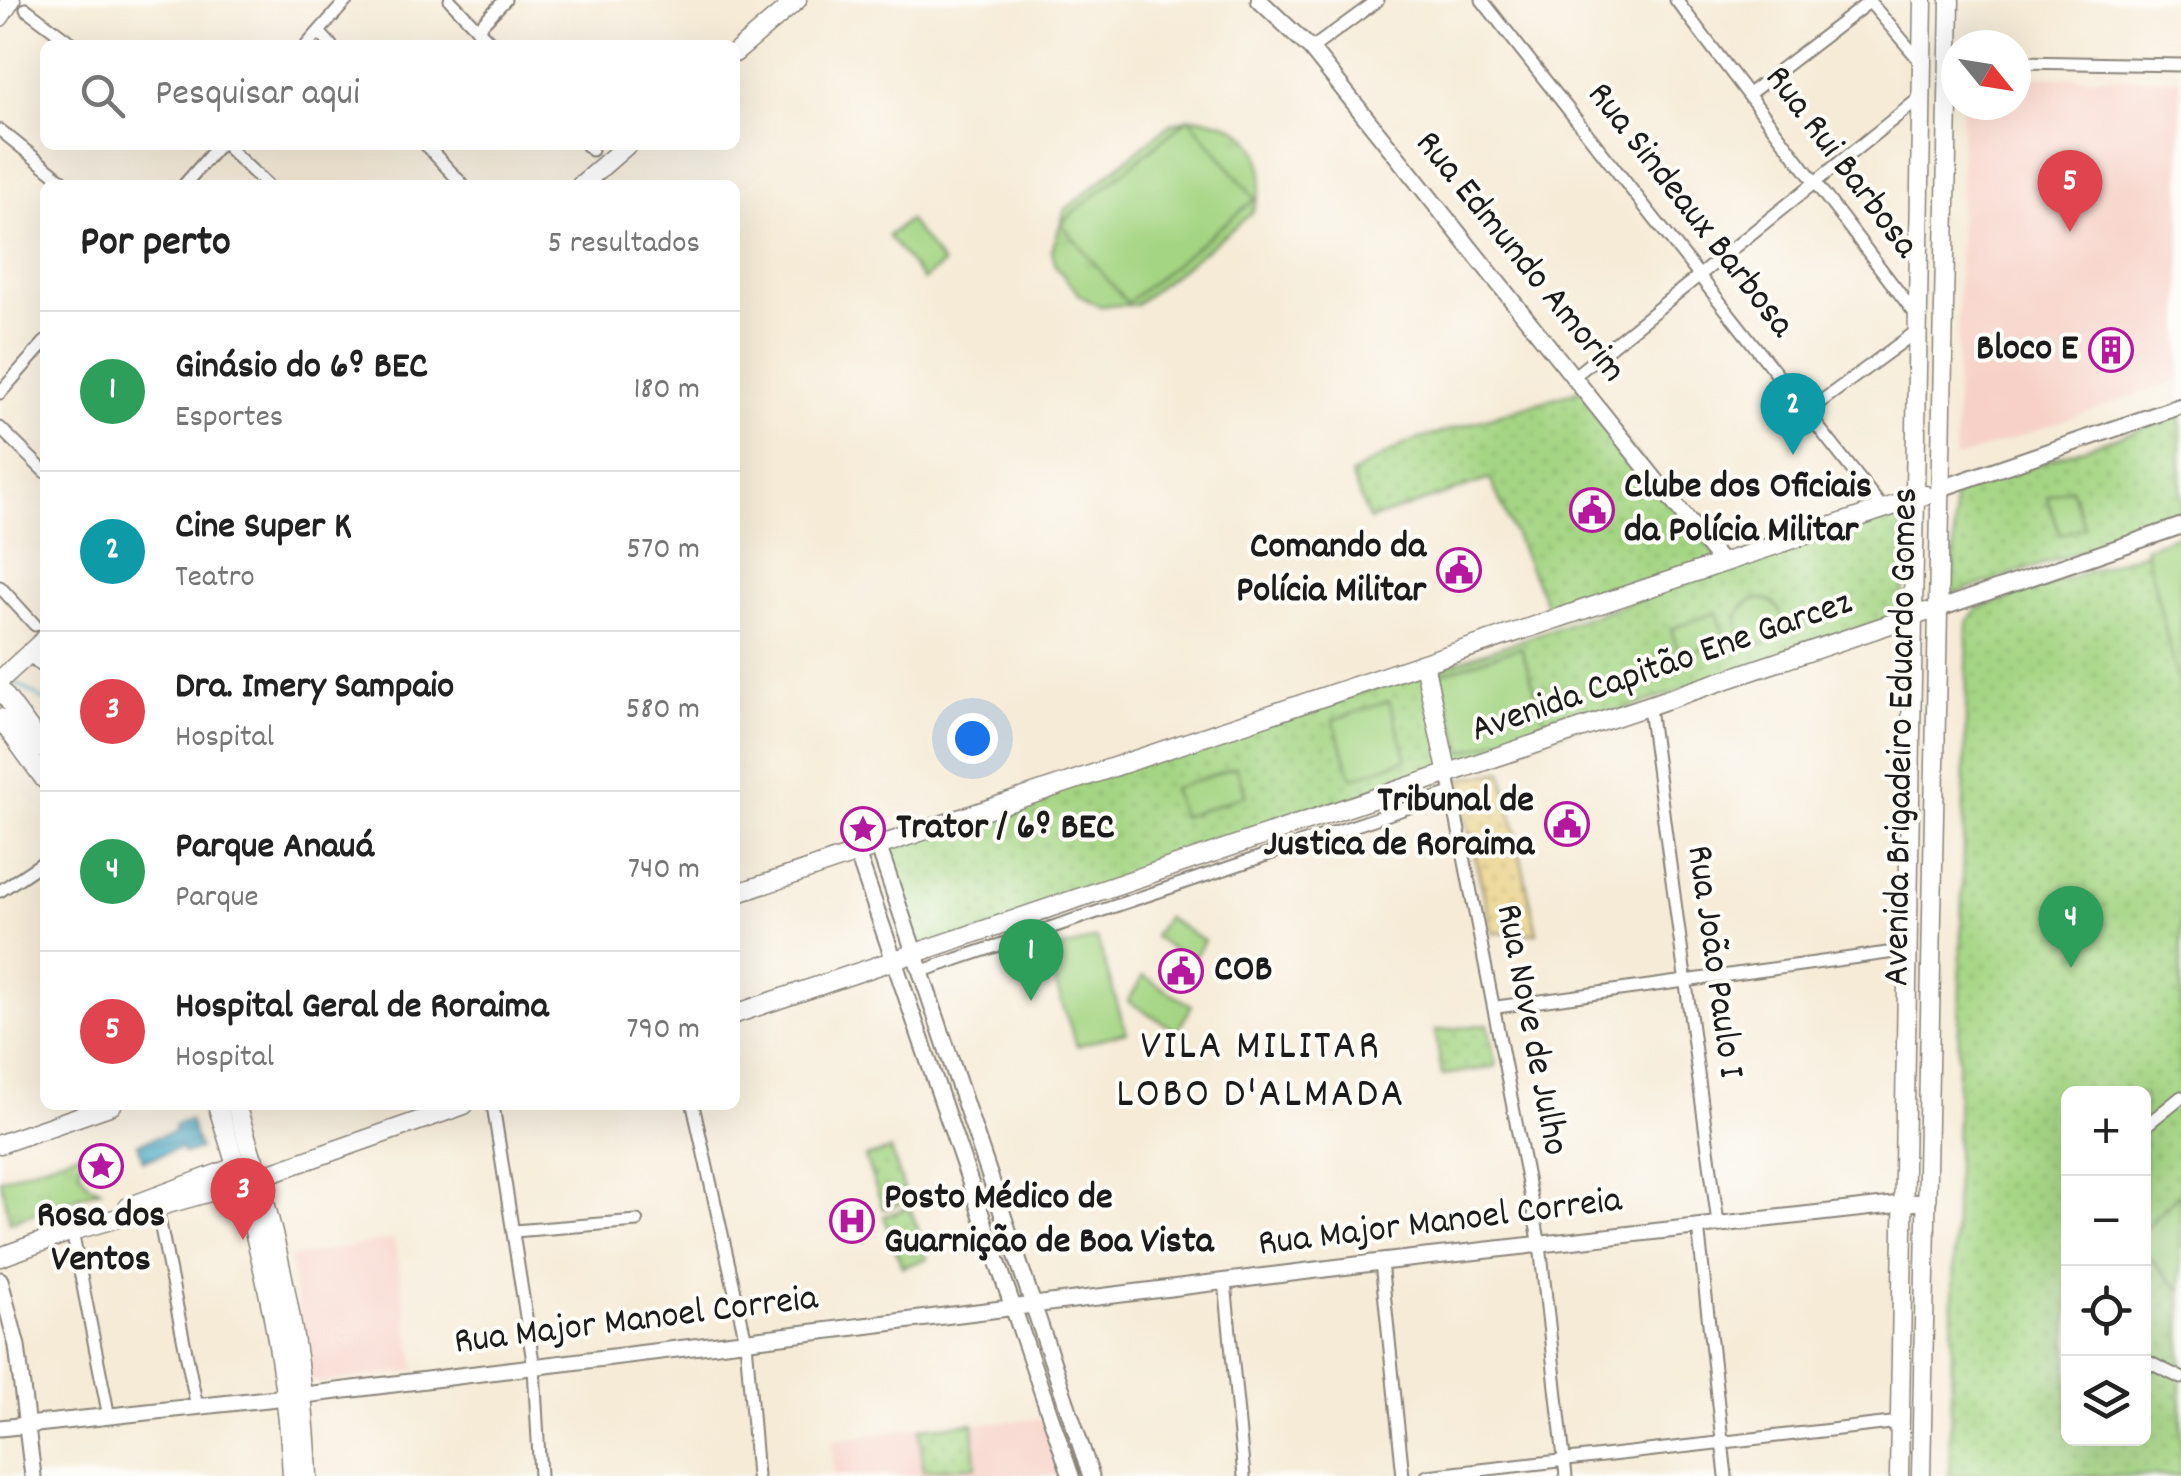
<!DOCTYPE html>
<html lang="pt">
<head>
<meta charset="utf-8">
<style>
	:root { --surface:#fff; --page:#f2f2f2; --text:#222; --muted:#767676; --line:#e0e0e0; --accent:#b5179e }
	body { margin:0; font-family:Dekko,sans-serif; background:var(--page); color:var(--text) }
	.controls { position:absolute; right:30px; bottom:30px; display:grid; overflow:hidden; border-radius:15px; box-shadow:0 10px 40px #0002 }
	.controls button { width:90px; height:90px; display:grid; place-items:center; padding:0; border:0; border-bottom:2px solid var(--line); background:var(--surface); color:var(--text); font:50px sans-serif }
	.compass { position:absolute; left:1941px; top:30px; width:90px; height:90px; border-radius:50%; background:var(--surface); box-shadow:0 10px 40px #0002; rotate:120deg }
	.you { position:absolute; left:972px; top:738px; width:35px; height:35px; margin:-25px; border:8px solid #fff; border-radius:50%; background:#1a73e8; box-shadow:0 0 0 15px #1a73e833 }
	.badge { display:grid; place-items:center; width:65px; height:65px; border-radius:50%; background:var(--accent); color:#fff; font-size:32px; font-weight:700 }
	.pin { position:absolute; translate:-50% -82px; filter:drop-shadow(0 2px 5px #0008) }
	.pin::after { content:''; position:absolute; top:52px; width:35px; height:30px; background:inherit; clip-path:polygon(0 0,100% 0,50% 100%) }
	.list { margin:0; padding:0; list-style:none }
	h2 { display:flex; justify-content:space-between; align-items:center; height:130px; margin:0; padding:0 40px; font-size:42px }
	h2 small { font-size:32px; font-weight:400; color:var(--muted) }
	.list li { display:grid; grid-template-columns:65px 1fr auto; gap:30px; align-items:center; box-sizing:border-box; height:160px; padding:0 40px; border-top:2px solid var(--line) }
	.list b { display:block; font-size:38px; white-space:nowrap }
	.list p { margin:0; font-size:32px; white-space:nowrap; color:var(--muted) }
	.list em { font-size:32px; font-style:normal; color:var(--muted) }
	.icon { flex:none; width:55px; height:55px; fill:none; stroke:currentColor; stroke-width:2; stroke-linecap:round; stroke-linejoin:round }
	.map { position:relative; flex:none; width:2181px; height:1476px; overflow:hidden }
	.search { position:absolute; background:var(--surface); box-shadow:0 10px 40px #0002; left:40px; top:40px; width:700px; height:110px; display:flex; align-items:center; gap:25px; box-sizing:border-box; padding:0 35px; border-radius:15px; color:var(--muted); font-size:38px }
	.panel { position:absolute; background:var(--surface); box-shadow:0 10px 40px #0002; left:40px; top:180px; width:700px; height:930px; border-radius:15px }
	.map>svg:first-child { display:block }
	.built { fill:#f7d1c7 }
	.grass { fill:url(#grass-tufts); stroke:#607850; stroke-width:2.5 }
	.sand { fill:url(#sand-dots); stroke:#857b5d; stroke-width:2.5 }
	.park { fill:url(#park-dots); stroke:#607850; stroke-width:2.5; fill-rule:evenodd }
	.pitch { fill:#a4d583; stroke:#607850; stroke-width:2.5 }
	.water { fill:url(#water-rules); stroke:#316271; stroke-width:2.5 }
	.lines { fill:none; stroke-linecap:round; stroke-linejoin:round }
	.stream { stroke:#46a9c6; stroke-width:2.5 }
	.minor-casing { stroke:#89847a; stroke-width:15 }
	.tertiary-casing { stroke:#89847a; stroke-width:19 }
	.secondary-casing { stroke:#89847a; stroke-width:21 }
	.primary-casing { stroke:#89847a; stroke-width:21 }
	.minor { stroke:#fff; stroke-width:11 }
	.tertiary { stroke:#fff; stroke-width:15 }
	.secondary { stroke:#fff; stroke-width:18 }
	.primary { stroke:#fff; stroke-width:18 }
	.labels { text-anchor:middle; dominant-baseline:central; stroke-width:8; stroke-linejoin:round; paint-order:stroke }
	.street-label { font-size:38px; fill:#1c1c1c; stroke:#fdfcf7 }
	.poi-label { font-size:38px; font-weight:bold; fill:#1c1c1c; stroke:#fdfcf7; text-anchor:start }
	.quarter-label { font-size:42px; letter-spacing:2.5px; fill:#1c1c1c; stroke:#fdfcf7 }
</style>
</head>
<body>
<div class="map">
<svg width="2181" height="1476" viewBox="0 0 2181 1476">
	<defs>
		<pattern id="grass-tufts" width="24" height="20" patternUnits="userSpaceOnUse" patternTransform="scale(2.5)"><rect width="24" height="20" fill="#a4d583"/><path d="M3 7l-1-3M5 7V3M7 7l1-3M15 17l-1-3M17 17v-4M19 17l1-3" fill="none" stroke="#8db671"/></pattern>
		<pattern id="sand-dots" width="8" height="8" patternUnits="userSpaceOnUse" patternTransform="scale(2.5)"><rect width="8" height="8" fill="#eeda9e"/><path d="M2 2h.1M6 6h.1" fill="none" stroke="#ccba88" stroke-width="1.8" stroke-linecap="round"/></pattern>
		<pattern id="park-dots" width="8" height="8" patternUnits="userSpaceOnUse" patternTransform="scale(2.5)"><rect width="8" height="8" fill="#a4d583"/><path d="M2 2h.1M6 6h.1" fill="none" stroke="#8db671" stroke-width="1.8" stroke-linecap="round"/></pattern>
		<pattern id="water-rules" width="6" height="5" patternUnits="userSpaceOnUse" patternTransform="scale(2.5)"><rect width="6" height="5" fill="#46a9c6"/><path d="M0 2.5h6" fill="none" stroke="#3a89a0"/></pattern>
	</defs>
	<rect width="100%" height="100%" fill="#fdfcf7"/>
	<filter id="ink" filterUnits="userSpaceOnUse"><feTurbulence type="fractalNoise" baseFrequency=".01" numOctaves="2"/><feDisplacementMap in="SourceGraphic" scale="20" xChannelSelector="R" yChannelSelector="G"/><feConvolveMatrix kernelMatrix="1 2 1 2 8 2 1 2 1" color-interpolation-filters="sRGB"/></filter>
	<filter id="wash" filterUnits="userSpaceOnUse"><feTurbulence type="fractalNoise" baseFrequency=".0048" numOctaves="4" result="noise"/><feDisplacementMap in="SourceGraphic" scale="40" xChannelSelector="R" yChannelSelector="G"/><feGaussianBlur stdDeviation="2.25" result="paint"/><feColorMatrix in="noise" values="0 0 0 0 0 0 0 0 0 0 0 0 0 0 0 0 0 1.4 0 .05"/><feComposite in="paint" operator="in"/></filter>
	<g filter="url(#wash)">
		<rect width="100%" height="100%" fill="#f6ebd7"/>
		<path class="built" d="M2016,76L2181,79V379L1955,459L1962,105H2016Z
			M394,1239L416,1370L322,1383L312,1379L289,1258Z
			M1042,1419L1061,1476H834L832,1441L913,1428Z"/>
		<path class="grass" d="M1189,118C1251,117 1278,158 1251,214L1135,305L1098,306L1081,296L1056,267L1052,250L1065,210L1170,124Z
			M89,1149L79,1170L89,1185L101,1189L10,1222L0,1179Z"/>
		<path class="sand" d="M1502,771L1506,789L1537,933H1493L1457,780Z"/>
		<path class="park" d="M1583,389L1722,563L1553,620L1490,479L1369,520L1351,474L1407,443Z
			M2181,415V518L1954,594V492Z
			M1896,511L1902,516L1904,613L914,956L878,845L1436,669Z
			M2181,540V1476H1949L1968,622L1977,609ZM2068,1094H2144V1438H2068Z
			M1488,1024L1496,1067L1442,1075L1435,1031Z
			M891,1150L908,1201L883,1209L865,1157Z
			M910,1207L927,1259L902,1267L884,1216Z
			M973,1423L976,1466L923,1471L920,1428Z"/>
		<path class="pitch" d="M1189,118L1255,199L1127,303L1061,223Z
			M908,220L943,264L923,280L888,236Z
			M2071,488L2084,527L2060,535L2047,497Z
			M2181,534V693L2145,547Z
			M1738 621a22 22 0 1 1 44 0a22 22 0 1 1-44 0Z
			M1717,612L1726,640L1680,656L1671,629Z
			M1521,647L1546,724L1464,752L1439,674Z
			M1389,701L1407,759L1352,778L1333,720Z
			M1236,767L1246,795L1182,817L1172,789Z
			M1166,917L1204,941L1192,961L1154,937Z
			M1097,938L1126,1032L1077,1046L1045,954Z
			M1143,976L1192,1006L1177,1031L1128,1001Z
			M2181,1193V1291L2144,1252V1229Z"/>
		<path class="water" d="M189,1120L199,1149L184,1154L181,1148L143,1161L138,1143L175,1131L174,1125Z"/>
		<g class="lines">
			<path class="stream" d="M12,680L45,701"/>
		</g>
	</g>
	<g filter="url(#ink)">
		<g class="lines">
			<g class="minor-casing">
				<path id="minor" d="M450,0L493,45
					M1482,0L1883,509
					M1676,0L1916,315
					M1868,0L1921,62
					M26,9L74,45
					M477,29L505,0
					M319,32L331,45
					M307,45L347,0
					M1311,49L1378,0
					M2016,62L2181,65
					M1750,93L1869,2
					M0,130L68,185
					M225,145L267,185
					M426,145L463,185
					M587,145L592,150
					M184,185L219,145
					M1573,377L1921,97
					M0,393L45,342
					M1808,411L1917,331
					M0,428L45,472
					M0,587L35,625
					M28,655L45,668
					M1649,708L1718,1223
					M1448,775L1540,1245L1566,1476
					M0,891L45,861
					M919,972L1451,793
					M1497,1007L1909,950
					M493,1105L534,1368L540,1476
					M693,1105L746,1341L757,1476
					M2144,1127L2181,1097
					M157,1208L197,1407
					M1698,1226L1726,1476
					M72,1231L109,1417
					M514,1231L637,1221
					M1381,1262L1403,1476
					M1225,1282L1244,1476
					M2144,1360L2181,1378
					M1427,1476L1900,1422"/>
			</g>
			<g class="tertiary-casing">
				<path id="tertiary" d="M1259,0L1311,49L1722,563
					M1939,489L2181,406
					M1941,608L2181,526
					M878,845L1091,1476
					M857,853L1071,1476
					M0,1280L17,1346L33,1476
					M305,1395L1381,1262L1928,1201
					M0,1428L286,1397"/>
			</g>
			<g class="secondary-casing">
				<path id="secondary" d="M735,53L797,0
					M581,185L627,145
					M0,680L45,639
					M0,689L45,750
					M0,718L45,780
					M217,1105C257,1227 286,1348 292,1476
					M236,1105C276,1227 303,1347 308,1476"/>
			</g>
			<g class="primary-casing">
				<path id="primary" d="M0,17L11,0
					M1424,663L1448,775
					M735,894L1925,495
					M735,1014L1926,612
					M0,1144L112,1105
					M128,1207L254,1160
					M0,1257L72,1231L242,1183L464,1105
					M1899,1476L1923,0
					M1921,1476L1950,0"/>
			</g>
			<use href="#minor" class="minor"/>
			<use href="#tertiary" class="tertiary"/>
			<use href="#secondary" class="secondary"/>
			<use href="#primary" class="primary"/>
		</g>
	</g>
	<defs>
		<g id="building-ring" transform="scale(2.25)"><circle r="9.5" fill="#fdfcf7" stroke="#b5179e" stroke-width="1.5"/><path d="M-4-6H4V6H1V3H-1V6H-4ZM-2.5-4.3h1.7v1.8h-1.7ZM.8-4.3h1.7v1.8H.8ZM-2.5-1h1.7V.8h-1.7ZM.8-1h1.7V.8H.8Z" fill="#b5179e"/></g>
		<g id="civic-ring" transform="scale(2.25)"><circle r="9.5" fill="#fdfcf7" stroke="#b5179e" stroke-width="1.5"/><path d="M-.6-6.5H3V-4.5H.6V-3L4-1V1h2V6H-6V1h2V-1L-.6-3ZM-1.2 2.5V6h2.4V2.5Z" fill="#b5179e"/></g>
		<g id="sight-ring" transform="scale(2.25)"><circle r="9.5" fill="#fdfcf7" stroke="#b5179e" stroke-width="1.5"/><path d="M0-6L1.8-2.2L6-1.7L2.9 1.2L3.7 5.4L0 3.3L-3.7 5.4L-2.9 1.2L-6-1.7L-1.8-2.2Z" fill="#b5179e"/></g>
		<g id="hospital-ring" transform="scale(2.25)"><circle r="9.5" fill="#fdfcf7" stroke="#b5179e" stroke-width="1.5"/><path d="M-5-5h3v3.5h4V-5h3V5h-3V1.5h-4V5h-3Z" fill="#b5179e"/></g>
	</defs>
	<g fill-rule="evenodd">
		<use href="#building-ring" x="2111" y="350"/>
		<use href="#civic-ring" x="1592" y="510"/>
		<use href="#civic-ring" x="1459" y="570"/>
		<use href="#civic-ring" x="1567" y="824"/>
		<use href="#sight-ring" x="863" y="829"/>
		<use href="#civic-ring" x="1181" y="971"/>
		<use href="#sight-ring" x="101" y="1166"/>
		<use href="#hospital-ring" x="852" y="1221"/>
	</g>
	<g class="labels">
		<g class="street-label">
			<text transform="translate(1840 163) rotate(53)">Rua Rui Barbosa</text>
			<text transform="translate(1689 211) rotate(52)">Rua Sindeaux Barbosa</text>
			<text transform="translate(1519 258) rotate(51)">Rua Edmundo Amorim</text>
			<text transform="translate(1662 668) rotate(-19)">Avenida Capitão Ene Garcez</text>
			<text transform="translate(1903 737) rotate(-89)">Avenida Brigadeiro Eduardo Gomes</text>
			<text transform="translate(1713 962) rotate(82)">Rua João Paulo I</text>
			<text transform="translate(1530 1030) rotate(79)">Rua Nove de Julho</text>
			<text transform="translate(1440 1224) rotate(-7)">Rua Major Manoel Correia</text>
			<text transform="translate(636 1322) rotate(-7)">Rua Major Manoel Correia</text>
		</g>
		<g class="poi-label">
			<text x="2078" y="350" text-anchor="end">Bloco E</text>
			<text x="1624" y="488">Clube dos Oficiais<tspan x="1624" dy="44">da Polícia Militar</tspan></text>
			<text x="1426" y="548" text-anchor="end">Comando da<tspan x="1426" dy="44">Polícia Militar</tspan></text>
			<text x="1534" y="802" text-anchor="end">Tribunal de<tspan x="1534" dy="44">Justica de Roraima</tspan></text>
			<text x="896" y="829">Trator / 6º BEC</text>
			<text x="1214" y="971">COB</text>
			<text x="884" y="1199">Posto Médico de<tspan x="884" dy="44">Guarnição de Boa Vista</tspan></text>
			<text x="101" y="1217" text-anchor="middle">Rosa dos<tspan x="101" dy="44">Ventos</tspan></text>
		</g>
		<g class="quarter-label">
			<text x="1261" y="1049">VILA MILITAR<tspan x="1261" dy="48">LOBO D'ALMADA</tspan></text>
		</g>
	</g>
</svg>
<div class="controls">
<button>+</button>
<button>−</button>
<button><svg class="icon" aria-label="locate" viewBox="0 0 24 24"><circle cx="12" cy="12" r="6"/><path d="M12 2v4M12 18v4M2 12h4M18 12h4"/></svg></button>
<button><svg class="icon" aria-label="layers" viewBox="0 0 24 24"><path d="M12 4l9 5-9 5-9-5zM3 14l9 5 9-5"/></svg></button>
</div>
<svg class="compass" viewBox="-18 -18 36 36"><path d="M0-13l5 13h-10z" fill="#e53935"/><path d="M0 13l5-13h-10z" fill="#767676"/></svg>
<div class="you"></div>
<div class="pin badge" style="left:1031px;top:1001px;background:#2e9e5b">1</div>
<div class="pin badge" style="left:1793px;top:455px;background:#0f9aa8">2</div>
<div class="pin badge" style="left:243px;top:1240px;background:#e0444e">3</div>
<div class="pin badge" style="left:2071px;top:968px;background:#2e9e5b">4</div>
<div class="pin badge" style="left:2070px;top:232px;background:#e0444e">5</div>
<div class="search"><svg class="icon" aria-label="search" viewBox="0 0 24 24"><circle cx="10" cy="10" r="6"/><path d="M15 15l6 6"/></svg>Pesquisar aqui</div>
<section class="panel">
<h2>Por perto<small>5 resultados</small></h2>
<ul class="list">
<li><span class="badge" style="background:#2e9e5b">1</span><div><b>Ginásio do 6º BEC</b><p>Esportes</p></div><em>180 m</em></li>
<li><span class="badge" style="background:#0f9aa8">2</span><div><b>Cine Super K</b><p>Teatro</p></div><em>570 m</em></li>
<li><span class="badge" style="background:#e0444e">3</span><div><b>Dra. Imery Sampaio</b><p>Hospital</p></div><em>580 m</em></li>
<li><span class="badge" style="background:#2e9e5b">4</span><div><b>Parque Anauá</b><p>Parque</p></div><em>740 m</em></li>
<li><span class="badge" style="background:#e0444e">5</span><div><b>Hospital Geral de Roraima</b><p>Hospital</p></div><em>790 m</em></li>
</ul>
</section>
</div>
</body>
</html>
